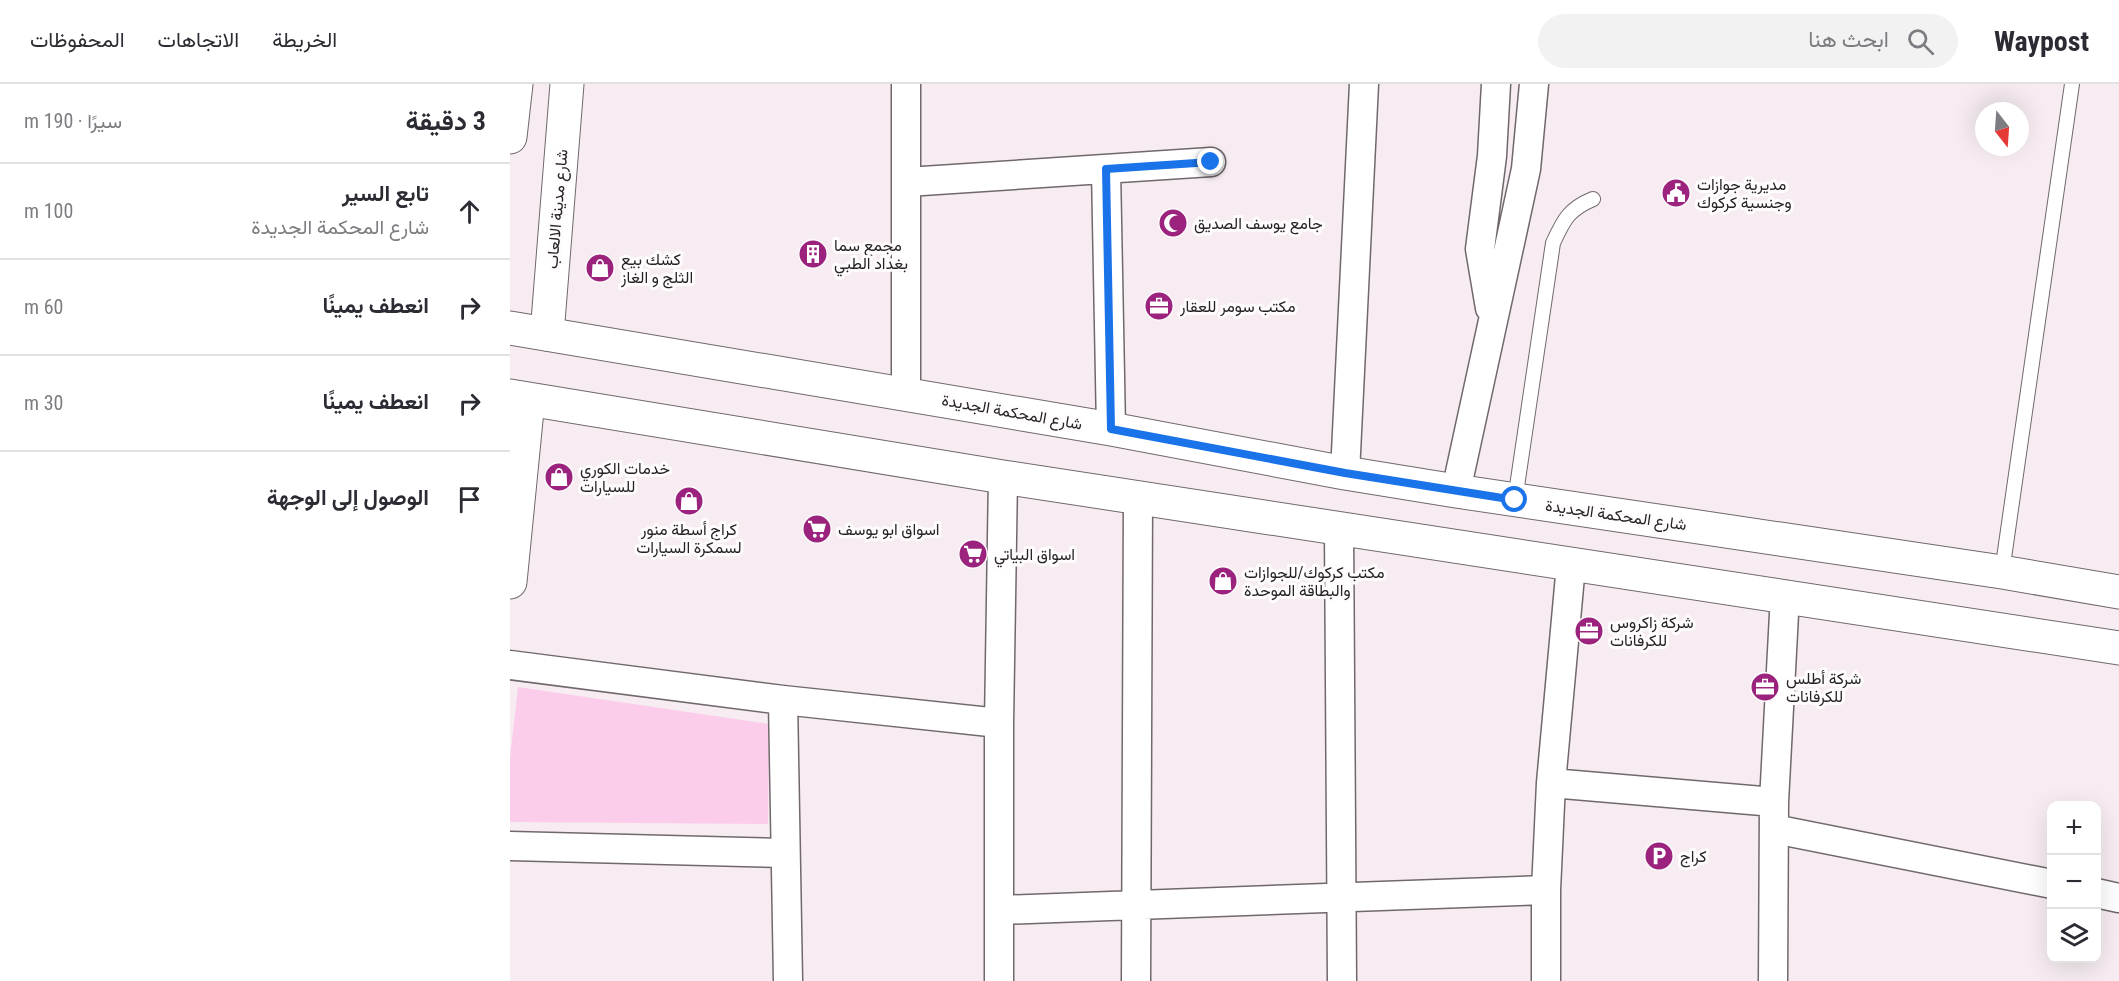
<!DOCTYPE html>
<html lang="ar">
<head>
<meta charset="utf-8">
<style>
	:root { --surface:#fff; --page:#f2f2f3; --text:#2b2b33; --muted:#7c7c81; --line:#e1e1e2 }
	body { margin:0; font-family:"Roboto Condensed",Vazirmatn,sans-serif; background:var(--page); color:var(--text); direction:rtl }
	.controls { position:absolute; right:18px; bottom:18px; display:grid; overflow:hidden; border-radius:12px; box-shadow:0 6px 24px #0002 }
	.controls button { width:54px; height:54px; display:grid; place-items:center; padding:0; border:0; border-bottom:2px solid var(--line); background:var(--surface); color:var(--text); font:30px sans-serif }
	.compass { position:absolute; left:1465px; top:18px; width:54px; height:54px; border-radius:50%; background:var(--surface); box-shadow:0 6px 24px #0002; rotate:163deg }
	.stop { position:absolute; width:18px; height:18px; margin:-14px; border:4px solid #1a73e8; border-radius:50%; background:#fff }
	.stop.end { background:#1a73e8; border-color:#fff; box-shadow:0 2px 6px #0008 }
	.list { margin:0; padding:0; list-style:none }
	h2 { display:flex; justify-content:space-between; align-items:center; height:78px; margin:0; padding:0 24px; font-size:26px }
	h2 small { font-size:20px; font-weight:400; color:var(--muted) }
	.list li { display:grid; grid-template-columns:39px 1fr auto; gap:18px; align-items:center; box-sizing:border-box; height:96px; padding:0 24px; border-top:2px solid var(--line) }
	.list b { display:block; font-size:22px; white-space:nowrap }
	.list p { margin:0; font-size:20px; white-space:nowrap; color:var(--muted) }
	.list em { font-size:20px; font-style:normal; color:var(--muted) }
	.icon { flex:none; width:33px; height:33px; fill:none; stroke:currentColor; stroke-width:2; stroke-linecap:round; stroke-linejoin:round }
	.map { position:relative; flex:none; width:1609px; height:897px; overflow:hidden; direction:ltr }
	header { display:flex; align-items:center; gap:36px; box-sizing:border-box; height:84px; padding:0 30px; background:var(--surface); border-bottom:2px solid var(--line) }
	header strong { font-size:28px }
	nav { display:flex; gap:33px; margin-inline-start:auto; font-size:21px }
	.search { width:420px; height:54px; background:var(--page); display:flex; align-items:center; gap:15px; box-sizing:border-box; padding:0 21px; border-radius:33px; color:var(--muted); font-size:22px }
	main { display:flex }
	aside { flex:1; background:var(--surface) }
	.map>svg:first-child { display:block }
	.green { fill:#fccdeb }
	.lines { fill:none; stroke-linecap:round; stroke-linejoin:round }
	.lane-casing { stroke:#70686d; stroke-width:16 }
	.street-casing { stroke:#70686d; stroke-width:31 }
	.secondary-casing { stroke:#70686d; stroke-width:35 }
	.primary-casing { stroke:#70686d; stroke-width:35 }
	.lane { stroke:#fff; stroke-width:14 }
	.street { stroke:#fff; stroke-width:28 }
	.secondary { stroke:#fff; stroke-width:33 }
	.primary { stroke:#fff; stroke-width:33 }
	.route { stroke:#1a73e8; stroke-width:8 }
	.labels { text-anchor:middle; dominant-baseline:central; stroke-width:6; stroke-linejoin:round; paint-order:stroke }
	.poi-label { font-size:16px; fill:#262325; stroke:#fefcfd; text-anchor:start }
	.street-label { font-size:16px; fill:#262325; stroke:#fefcfd }
</style>
</head>
<body>
<header>
<strong>Waypost</strong>
<div class="search"><svg class="icon" aria-label="search" viewBox="0 0 24 24"><circle cx="10" cy="10" r="6"/><path d="M15 15l6 6"/></svg>ابحث هنا</div>
<nav><a>الخريطة</a><a>الاتجاهات</a><a>المحفوظات</a></nav>
</header>
<main>
<div class="map">
<svg width="1609" height="897" viewBox="0 0 1609 897">
	<rect width="100%" height="100%" fill="#f6ecf2"/>
	<path class="green" d="M8,603L259,640L258,740L0,738V674Z"/>
	<g class="lines">
		<g class="lane-casing">
			<path id="lane" d="M1005,416L1043,159C1054,135 1059,125 1083,115
				M1492,488L1562,0"/>
		</g>
		<g class="street-casing">
			<path id="street" d="M596,85L601,345
				M397,98L701,78
				M980,224L970,165L982,72L986,0
				M396,309V0
				M835,389L854,0
				M946,407L1016,85L1024,0
				M829,446L832,897
				M0,581L273,616L489,639
				M273,616L278,897
				M1041,699L1264,718
				M1264,745L1542,800
				M0,762L274,769
				M1586,809L1609,814
				M490,826L1036,806
				M489,897V639L493,393
				M626,897L628,413
				M1036,897V806L1041,699L1061,481
				M1263,897L1264,718L1275,511"/>
		</g>
		<g class="secondary-casing">
			<path id="secondary" d="M0,53L6,0
				M37,250L57,0
				M0,498L18,316"/>
		</g>
		<g class="primary-casing">
			<path id="primary" d="M0,244L601,345L835,389L946,407L1492,488L1609,508
				M0,312L493,393L1609,564"/>
		</g>
		<use href="#lane" class="lane"/>
		<use href="#street" class="street"/>
		<use href="#secondary" class="secondary"/>
		<use href="#primary" class="primary"/>
	</g>
	<g class="lines">
		<path class="route" d="M701,78L596,85L601,345L835,389L1005,416"/>
	</g>
	<defs>
		<g id="civic-disc" transform="scale(1.5)"><circle r="9.5" fill="#9b237d" stroke="#fefcfd"/><path d="M-.6-6.5H3V-4.5H.6V-3L4-1V1h2V6H-6V1h2V-1L-.6-3ZM-1.2 2.5V6h2.4V2.5Z" fill="#fff"/></g>
		<g id="mosque-disc" transform="scale(1.5)"><circle r="9.5" fill="#9b237d" stroke="#fefcfd"/><path d="M3.5-4.9A6 6 0 1 0 3.5 4.9A5 5 0 1 1 3.5-4.9Z" fill="#fff"/></g>
		<g id="building-disc" transform="scale(1.5)"><circle r="9.5" fill="#9b237d" stroke="#fefcfd"/><path d="M-4-6H4V6H1V3H-1V6H-4ZM-2.5-4.3h1.7v1.8h-1.7ZM.8-4.3h1.7v1.8H.8ZM-2.5-1h1.7V.8h-1.7ZM.8-1h1.7V.8H.8Z" fill="#fff"/></g>
		<g id="shop-disc" transform="scale(1.5)"><circle r="9.5" fill="#9b237d" stroke="#fefcfd"/><path d="M-5-2.5h2.3a2.7 3.5 0 0 1 5.4 0H5L5.5 6h-11ZM-1.5-2.5h3a1.5 2.3 0 0 0-3 0Z" fill="#fff"/></g>
		<g id="office-disc" transform="scale(1.5)"><circle r="9.5" fill="#9b237d" stroke="#fefcfd"/><path d="M-6-3h4V-5.5h4V-3h4V5H-6ZM-1-4.5V-3h2v-1.5ZM-6 0V1H6V0Z" fill="#fff"/></g>
		<g id="supermarket-disc" transform="scale(1.5)"><circle r="9.5" fill="#9b237d" stroke="#fefcfd"/><path d="M-6-5.5h2.5l.6 2H6L4.5 2H-2.5L-4.4-4H-6ZM-1.5 3.2a1.3 1.3 0 1 0 .1 0ZM3 3.2a1.3 1.3 0 1 0 .1 0Z" fill="#fff"/></g>
		<g id="parking-disc" transform="scale(1.5)"><circle r="9.5" fill="#9b237d" stroke="#fefcfd"/><path d="M-3.5-5.5H1a3.5 3.5 0 0 1 0 7H-1V5.5H-3.5ZM-1-3.4V-.6H.8a1.4 1.4 0 0 0 0-2.8Z" fill="#fff"/></g>
	</defs>
	<g fill-rule="evenodd">
		<use href="#civic-disc" x="1166" y="109"/>
		<use href="#mosque-disc" x="663" y="139"/>
		<use href="#building-disc" x="303" y="170"/>
		<use href="#shop-disc" x="90" y="184"/>
		<use href="#office-disc" x="649" y="222"/>
		<use href="#shop-disc" x="49" y="393"/>
		<use href="#shop-disc" x="179" y="417"/>
		<use href="#supermarket-disc" x="307" y="445"/>
		<use href="#supermarket-disc" x="463" y="470"/>
		<use href="#shop-disc" x="713" y="497"/>
		<use href="#office-disc" x="1079" y="547"/>
		<use href="#office-disc" x="1255" y="603"/>
		<use href="#parking-disc" x="1149" y="772"/>
	</g>
	<g class="labels">
		<g class="poi-label">
			<text x="1187" y="100">مديرية جوازات<tspan x="1187" dy="18">وجنسية كركوك</tspan></text>
			<text x="684" y="139">جامع يوسف الصديق</text>
			<text x="324" y="161">مجمع سما<tspan x="324" dy="18">بغداد الطبي</tspan></text>
			<text x="111" y="175">كشك بيع<tspan x="111" dy="18">الثلج و الغاز</tspan></text>
			<text x="670" y="222">مكتب سومر للعقار</text>
			<text x="70" y="384">خدمات الكوري<tspan x="70" dy="18">للسيارات</tspan></text>
			<text x="179" y="445" text-anchor="middle">كراج أسطة منور<tspan x="179" dy="18">لسمكرة السيارات</tspan></text>
			<text x="328" y="445">اسواق ابو يوسف</text>
			<text x="484" y="470">اسواق البياتي</text>
			<text x="734" y="488">مكتب كركوك/للجوازات<tspan x="734" dy="18">والبطاقة الموحدة</tspan></text>
			<text x="1100" y="538">شركة زاكروس<tspan x="1100" dy="18">للكرفانات</tspan></text>
			<text x="1276" y="594">شركة أطلس<tspan x="1276" dy="18">للكرفانات</tspan></text>
			<text x="1170" y="772">كراج</text>
		</g>
		<g class="street-label">
			<text transform="translate(47 125) rotate(-85)">شارع مدينة الالعاب</text>
			<text transform="translate(502 328) rotate(10)">شارع المحكمة الجديدة</text>
			<text transform="translate(1106 431) rotate(8)">شارع المحكمة الجديدة</text>
		</g>
	</g>
</svg>
<div class="controls">
<button>+</button>
<button>−</button>
<button><svg class="icon" aria-label="layers" viewBox="0 0 24 24"><path d="M12 4l9 5-9 5-9-5zM3 14l9 5 9-5"/></svg></button>
</div>
<svg class="compass" viewBox="-18 -18 36 36"><path d="M0-13l5 13h-10z" fill="#e53935"/><path d="M0 13l5-13h-10z" fill="#7c7c81"/></svg>
<div class="stop" style="left:1005px;top:416px"></div>
<div class="stop end" style="left:701px;top:78px"></div>
</div>
<aside>
<h2>3 دقيقة<small>سيرًا · 190 m</small></h2>
<ul class="list">
<li><svg class="icon" aria-label="ahead" viewBox="0 0 24 24"><path d="M12 20V5M6 11l6-6 6 6"/></svg><div><b>تابع السير</b><p>شارع المحكمة الجديدة</p></div><em>100 m</em></li>
<li><svg class="icon" aria-label="right" viewBox="0 0 24 24"><path d="M7 20v-9h11M14 6l5 5-5 5"/></svg><div><b>انعطف يمينًا</b></div><em>60 m</em></li>
<li><svg class="icon" aria-label="right" viewBox="0 0 24 24"><path d="M7 20v-9h11M14 6l5 5-5 5"/></svg><div><b>انعطف يمينًا</b></div><em>30 m</em></li>
<li><svg class="icon" aria-label="arrive" viewBox="0 0 24 24"><path d="M6 21V4h12l-3 4 3 4H6"/></svg><div><b>الوصول إلى الوجهة</b></div></li>
</ul>
</aside>
</main>
</body>
</html>
